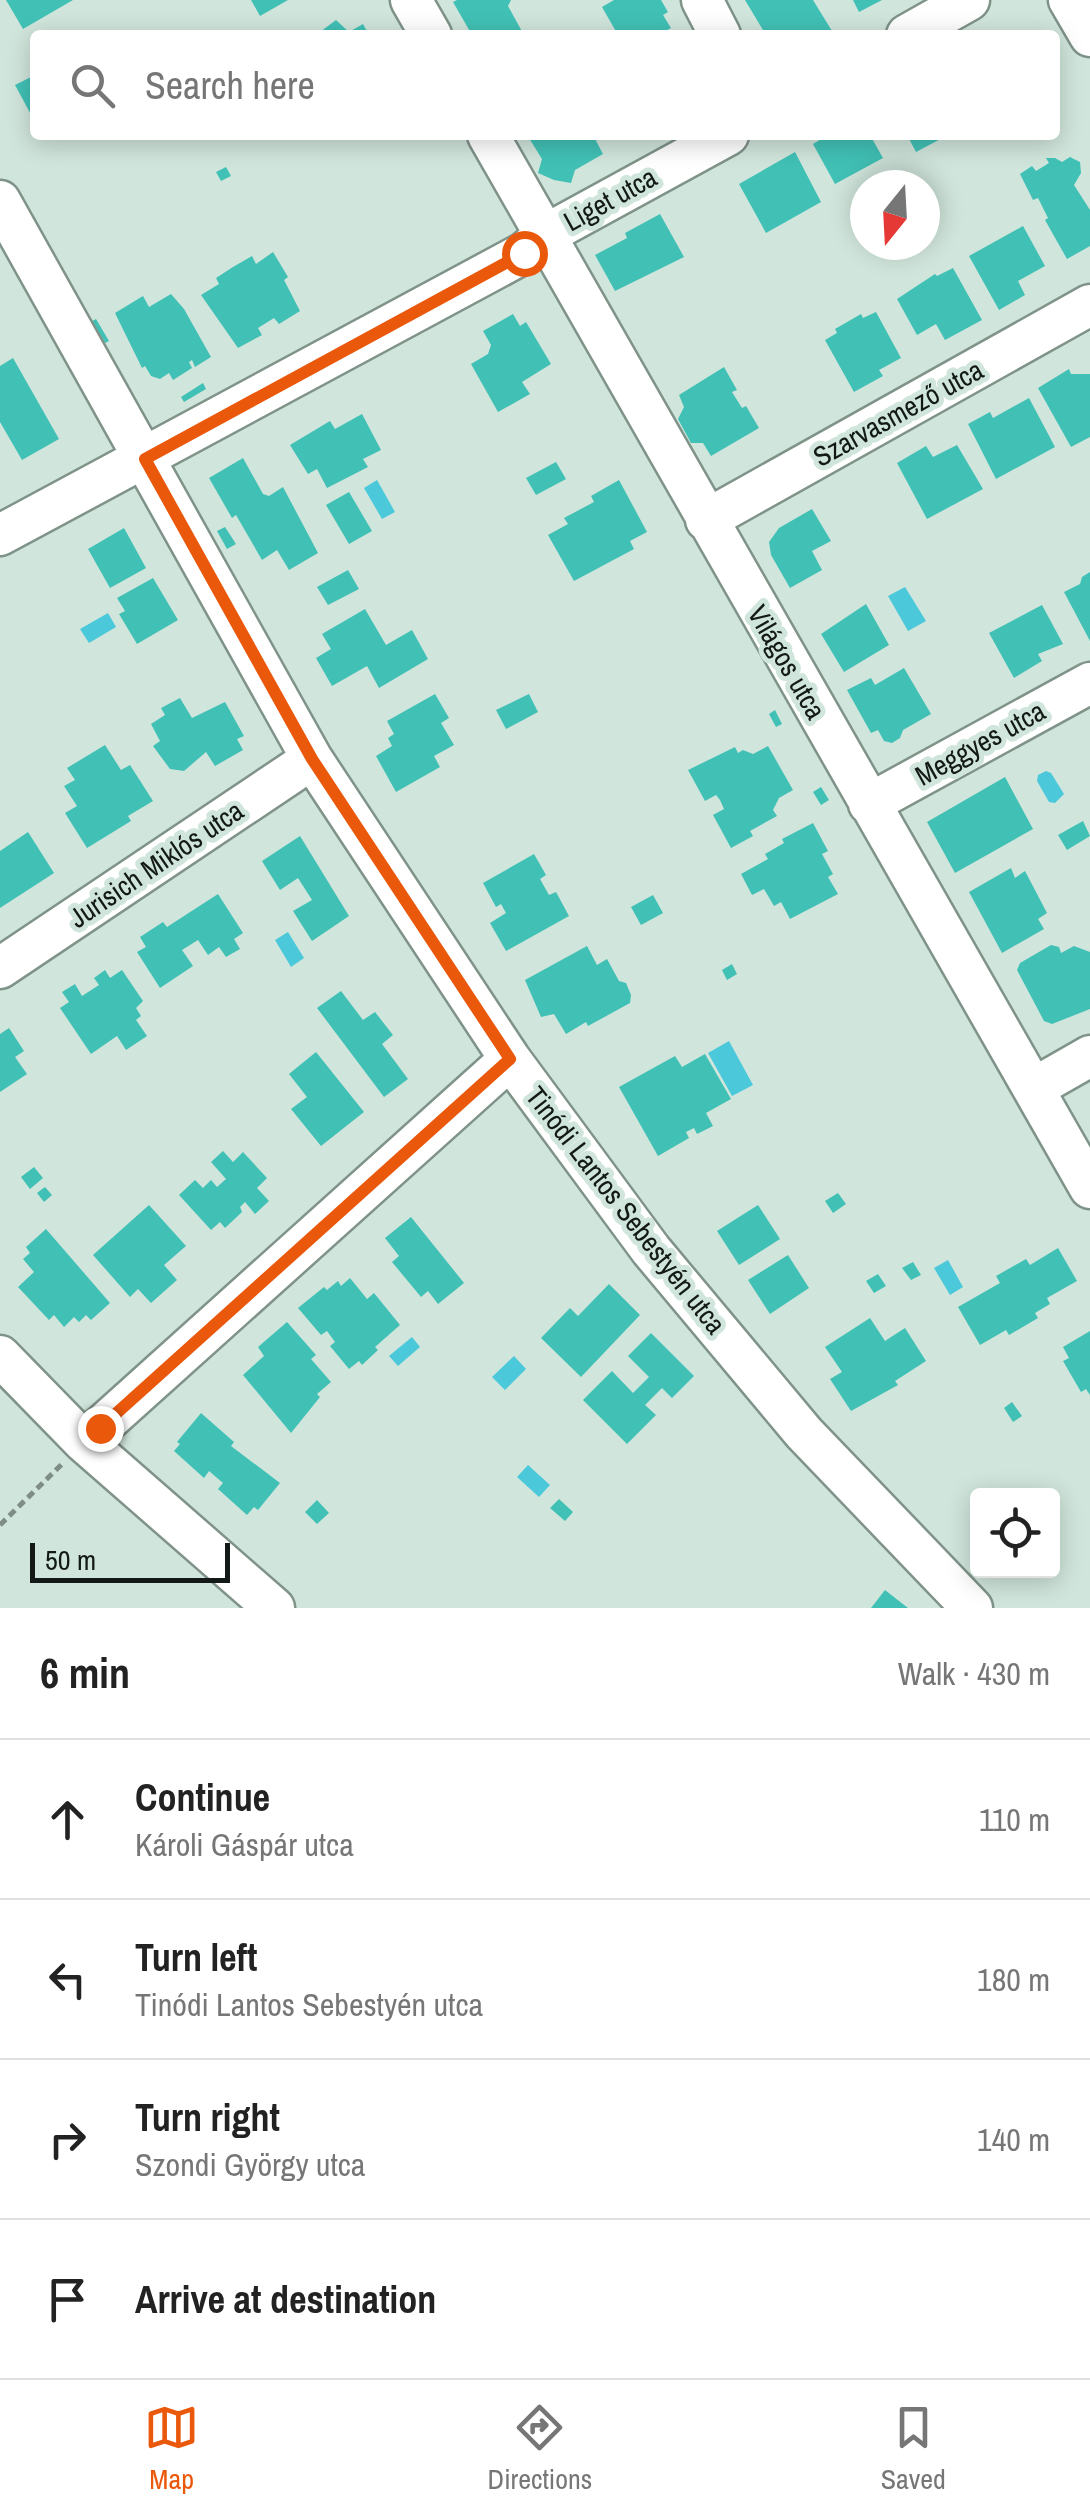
<!DOCTYPE html>
<html lang="en">
<head>
<meta charset="utf-8">
<style>
	:root { --surface:#fff; --page:#f2f2f2; --text:#222; --muted:#767676; --line:#e0e0e0; --accent:#ea580c }
	body { margin:0; font-family:"Archivo Narrow",sans-serif; background:var(--page); color:var(--text) }
	.controls { position:absolute; right:30px; bottom:30px; display:grid; overflow:hidden; border-radius:10px; box-shadow:0 5px 25px #0003 }
	.controls button { width:90px; height:90px; display:grid; place-items:center; padding:0; border:0; border-bottom:2px solid var(--line); background:var(--surface); color:var(--text); font:50px sans-serif }
	.compass { position:absolute; left:850px; top:170px; width:90px; height:90px; border-radius:50%; background:var(--surface); box-shadow:0 5px 25px #0003; rotate:198deg }
	.scale { position:absolute; left:30px; bottom:25px; width:200px; box-sizing:border-box; padding-left:10px; border:5px solid #121916; border-top:0; font-size:28px; line-height:35px; white-space:nowrap; color:#121916; -webkit-text-stroke:8px #d0e5db; paint-order:stroke }
	.stop { position:absolute; width:30px; height:30px; margin:-22px; border:8px solid #ea580c; border-radius:50%; background:#fff }
	.stop.end { background:#ea580c; border-color:#fff; box-shadow:0 2px 10px #0008 }
	.list { margin:0; padding:0; list-style:none }
	h2 { display:flex; justify-content:space-between; align-items:center; height:130px; margin:0; padding:0 40px; font-size:42px }
	h2 small { font-size:32px; font-weight:400; color:var(--muted) }
	.list li { display:grid; grid-template-columns:65px 1fr auto; gap:30px; align-items:center; box-sizing:border-box; height:160px; padding:0 40px; border-top:2px solid var(--line) }
	.list b { display:block; font-size:38px; white-space:nowrap }
	.list p { margin:0; font-size:32px; white-space:nowrap; color:var(--muted) }
	.list em { font-size:32px; font-style:normal; color:var(--muted) }
	.icon { flex:none; width:55px; height:55px; fill:none; stroke:currentColor; stroke-width:2; stroke-linecap:round; stroke-linejoin:round }
	.map { position:relative; flex:none; width:1090px; height:1608px; overflow:hidden }
	.search { position:absolute; background:var(--surface); box-shadow:0 5px 25px #0003; left:30px; right:30px; top:30px; height:110px; display:flex; align-items:center; gap:25px; box-sizing:border-box; padding:0 35px; border-radius:10px; color:var(--muted); font-size:38px }
	.sheet { height:770px; background:var(--surface) }
	nav { display:flex; justify-content:space-around; align-items:center; box-sizing:border-box; height:140px; border-top:2px solid var(--line); background:var(--surface); font-size:28px; color:var(--muted) }
	nav a { display:grid; justify-items:center; gap:5px }
	nav .on { color:var(--accent) }
	.map>svg:first-child { display:block }
	.water { fill:#4bc9db }
	.building { fill:#41c1b6 }
	.lines { fill:none; stroke-linecap:round; stroke-linejoin:round }
	.minor-casing { stroke:#7f9389; stroke-width:45 }
	.path { stroke:#7e8d86; stroke-width:5; stroke-dasharray:8 5; stroke-linecap:butt }
	.minor { stroke:#fff; stroke-width:40 }
	.route { stroke:#ea580c; stroke-width:12 }
	.labels { text-anchor:middle; dominant-baseline:central; stroke-width:10; stroke-linejoin:round; paint-order:stroke }
	.street-label { font-size:28px; fill:#121916; stroke:#d0e5db }
</style>
</head>
<body>
<div class="map">
<svg width="1090" height="1608" viewBox="0 0 1090 1608">
	<rect width="100%" height="100%" fill="#d0e5db"/>
	<path class="water" d="M377,480L395,512L382,519L364,488Z
		M905,587L926,621L908,631L888,596Z
		M108,613L116,627L89,643L80,629Z
		M1046,771L1051,773L1064,794L1055,803L1049,802L1037,781L1038,775Z
		M288,932L304,958L291,967L275,940Z
		M729,1041L753,1085L732,1096L708,1053Z
		M948,1260L963,1287L950,1295L934,1268Z
		M412,1337L420,1347L398,1366L389,1356Z
		M514,1356L526,1369L505,1390L492,1377Z
		M528,1465L550,1485L539,1497L517,1477Z"/>
	<path class="building" d="M6,0H73L23,29Z
		M251,0H288L260,16Z
		M457,0H511L508,6L524,35H472L453,2Z
		M614,0H661L668,12L663,15L671,28L658,35H618L602,7Z
		M745,0H813L832,31L830,35H766Z
		M853,0H882L859,12Z
		M336,20L349,32L363,24L369,35H316Z
		M35,75V122L15,85Z
		M527,135H593L603,154L575,170L571,183L554,180L538,173L542,159Z
		M828,135H870L883,158L835,184L813,144Z
		M907,135H948L916,152Z
		M795,152L821,202L766,233L739,184Z
		M1070,157L1080,162L1081,173L1074,185L1090,210V246L1067,259L1045,220L1048,218L1038,198L1033,200L1020,174L1032,166L1036,171L1049,163L1046,158H1055L1062,162Z
		M226,167L231,176L221,181L216,172Z
		M660,214L684,257L615,291L595,255L627,238L625,233Z
		M1023,226L1045,266L1018,281L1025,295L999,310L969,256Z
		M273,252L288,277L284,280L300,311L279,324L274,318L258,328L262,335L238,348L201,295L219,284L216,278L233,267L252,256L256,264Z
		M953,268L982,320L945,340L936,324L917,335L897,299L935,274L937,276Z
		M171,294L184,309L211,357L195,367L192,360L189,362L192,368L173,380L169,373L160,379L151,376L145,366L142,368L115,313L143,296L149,307Z
		M876,312L901,358L879,370L883,376L854,392L825,340L837,333L835,329L861,314L863,318Z
		M513,314L520,326L526,322L551,364L522,382L530,394L498,412L471,364L488,354L491,345L483,331Z
		M96,319L109,341L105,343L92,321Z
		M13,358L59,439L22,460L0,422V366Z
		M724,367L737,390L732,392L742,408L746,406L759,428L711,456L703,443H691L678,419L684,407L679,395Z
		M1069,369L1071,374H1090V437L1071,447L1038,388Z
		M203,383L206,389L184,402L181,397Z
		M1029,398L1055,447L996,479L968,424L990,412L993,418Z
		M362,414L381,450L363,459L368,467L327,488L317,469L308,474L290,445L330,421L335,429Z
		M957,445L983,489L927,519L897,463L926,446L933,457Z
		M243,458L263,494L269,496L283,487L318,553L289,570L277,550L262,560L236,515L232,518L209,478Z
		M556,462L566,479L536,495L526,478Z
		M619,480L647,532L630,541L634,549L574,581L548,535L568,524L564,518L594,502L591,496Z
		M349,492L372,531L349,544L326,505Z
		M812,509L831,541L812,551L822,570L790,588L771,555L769,542L779,528Z
		M225,527L236,544L227,549L217,531Z
		M124,528L146,568L110,588L88,549Z
		M348,570L359,589L328,605L317,587Z
		M1090,572V641L1064,592L1080,584L1082,577Z
		M153,578L178,620L137,644L119,614L125,611L117,598Z
		M866,604L889,645L844,672L821,634Z
		M1042,605L1063,644L1038,654L1042,661L1014,678L989,633Z
		M365,609L386,645L412,630L428,659L379,688L367,666L332,686L316,658L331,649L322,634Z
		M904,668L931,714L903,730L900,738L892,743L884,741L878,730L871,733L847,690L871,678L875,685Z
		M435,694L449,718L441,723L454,745L434,756L440,767L396,792L376,756L392,746L388,738L394,734L387,721Z
		M529,694L538,712L506,729L496,710Z
		M180,698L192,718L225,702L244,736L237,739L243,750L215,766L206,752L184,771L170,769L153,746L160,741L151,724L165,715L161,708Z
		M775,710L782,724L776,727L769,714Z
		M105,745L121,770L130,765L153,801L128,816L131,821L87,848L65,813L77,806L64,786L75,780L67,768Z
		M768,746L793,790L779,798L773,810L777,816L750,831L753,836L731,848L713,815L724,809L720,800L716,795L705,801L688,770L735,747L738,753L743,750L753,754Z
		M1005,777L1033,829L955,873L927,822Z
		M821,787L829,800L821,805L813,792Z
		M1083,821L1090,836L1067,850L1058,835Z
		M813,823L828,851L822,854L833,874L828,877L838,894L790,919L781,902L774,906L764,889L752,895L741,874L768,859L765,854L784,843L782,839Z
		M28,832L54,873L0,908V851Z
		M300,836L349,916L312,941L293,911L312,900L298,878L280,890L262,861Z
		M534,854L546,875L540,879L549,895L556,892L569,916L506,951L490,923L506,913L501,904L496,907L483,883Z
		M1011,868L1015,878L1025,871L1047,913L1038,919L1044,929L1002,953L969,892Z
		M218,894L243,933L234,939L240,949L226,957L219,947L208,955L198,940L182,950L193,966L160,988L137,952L146,947L140,937L163,922L167,927Z
		M653,895L663,913L641,925L631,907Z
		M1051,945L1059,947L1061,953L1074,946L1090,952V1009L1052,1024L1044,1021L1017,970L1020,963Z
		M587,946L597,965L607,959L619,981L626,983L631,995L630,1003L588,1026L586,1022L566,1034L554,1014L541,1017L525,980Z
		M732,964L737,974L727,980L722,970Z
		M105,970L110,978L122,970L143,1001L136,1008L141,1016L136,1020L147,1036L126,1050L117,1036L91,1054L60,1008L69,1002L62,992L75,984L82,996L99,985L94,978Z
		M341,991L363,1020L375,1012L393,1035L382,1044L408,1079L384,1097L317,1008Z
		M9,1028L24,1051L15,1057L27,1074L0,1092V1034Z
		M316,1052L364,1112L321,1146L291,1109L307,1097L289,1074Z
		M705,1054L731,1099L706,1113L713,1126L697,1134L694,1128L686,1132L689,1138L658,1156L619,1087L675,1056L682,1067Z
		M223,1151L233,1162L243,1152L267,1178L257,1188L269,1201L255,1214L245,1202L240,1207L242,1212L225,1228L220,1222L211,1230L179,1195L195,1180L203,1188L211,1180L217,1187L226,1179L211,1162Z
		M34,1167L43,1178L30,1189L21,1177Z
		M45,1187L52,1195L44,1202L37,1193Z
		M838,1193L846,1204L833,1213L825,1201Z
		M149,1205L186,1246L164,1265L177,1280L151,1303L138,1289L130,1297L93,1255Z
		M758,1205L780,1239L739,1265L717,1231Z
		M411,1217L464,1283L438,1304L428,1291L421,1297L392,1262L399,1256L385,1238Z
		M46,1229L110,1303L91,1320L86,1315L79,1322L74,1317L64,1327L54,1315L49,1320L18,1287L34,1272L23,1259L30,1253L26,1247Z
		M1058,1248L1077,1281L1047,1298L1050,1304L1035,1313L1038,1318L1009,1335L1006,1330L980,1345L958,1307L1000,1283L996,1276L1026,1259L1030,1265Z
		M788,1255L809,1288L770,1314L748,1280Z
		M913,1262L921,1275L911,1280L902,1268Z
		M878,1274L886,1286L874,1293L866,1281Z
		M350,1278L367,1299L374,1293L400,1325L375,1347L378,1350L362,1365L359,1361L349,1369L330,1346L335,1342L327,1331L321,1335L298,1308L324,1287L327,1290L338,1281L341,1286Z
		M609,1284L640,1315L581,1377L541,1338L570,1308L578,1316Z
		M870,1318L885,1341L905,1328L926,1361L895,1381L898,1385L851,1411L830,1379L842,1372L825,1347Z
		M287,1322L316,1355L311,1359L331,1382L317,1394L320,1397L291,1433L243,1375L264,1356L258,1347Z
		M1090,1331V1395L1086,1389L1081,1392L1063,1361L1069,1358L1063,1347Z
		M651,1333L694,1376L672,1398L662,1388L645,1405L656,1415L627,1444L583,1400L612,1371L633,1393L649,1377L628,1356Z
		M1012,1402L1022,1416L1013,1422L1004,1408Z
		M201,1413L234,1442L231,1446L280,1483L258,1510L254,1507L247,1515L218,1489L223,1483L209,1471L204,1478L174,1451L180,1444L177,1442Z
		M559,1499L573,1512L565,1521L550,1508Z
		M317,1500L329,1513L317,1524L305,1512Z
		M885,1590L908,1608H871Z"/>
	<g class="lines">
		<g class="minor-casing">
			<path id="minor" d="M411,0L431,35
				M702,0L720,35
				M1069,0L1090,36
				M907,35L969,0
				M488,135L1090,1188
				M0,201L312,759L510,1059L651,1250L804,1433L972,1608
				M706,520L1090,305
				M0,535L524,253L545,235L728,135
				M869,804L1090,683
				M0,968L312,759
				M1034,1088L1090,1056
				M0,1356L84,1442L274,1608
				M84,1442L510,1059"/>
		</g>
		<path class="path" d="M0,1525L62,1464"/>
		<use href="#minor" class="minor"/>
	</g>
	<g class="lines">
		<path class="route" d="M100,1428L510,1059L312,759L145,459L524,253"/>
	</g>
	<g class="labels">
		<g class="street-label">
			<text transform="translate(610 199) rotate(-29)">Liget utca</text>
			<text transform="translate(898 413) rotate(-29)">Szarvasmező utca</text>
			<text transform="translate(787 662) rotate(60)">Világos utca</text>
			<text transform="translate(980 743) rotate(-29)">Meggyes utca</text>
			<text transform="translate(156 864) rotate(-34)">Jurisich Miklós utca</text>
			<text transform="translate(626 1210) rotate(52)">Tinódi Lantos Sebestyén utca</text>
		</g>
	</g>
</svg>
<div class="controls">
<button><svg class="icon" aria-label="locate" viewBox="0 0 24 24"><circle cx="12" cy="12" r="6"/><path d="M12 2v4M12 18v4M2 12h4M18 12h4"/></svg></button>
</div>
<svg class="compass" viewBox="-18 -18 36 36"><path d="M0-13l5 13h-10z" fill="#e53935"/><path d="M0 13l5-13h-10z" fill="#767676"/></svg>
<div class="scale">50 m</div>
<div class="stop" style="left:524px;top:253px"></div>
<div class="stop end" style="left:100px;top:1428px"></div>
<div class="search"><svg class="icon" aria-label="search" viewBox="0 0 24 24"><circle cx="10" cy="10" r="6"/><path d="M15 15l6 6"/></svg>Search here</div>
</div>
<section class="sheet">
<h2>6 min<small>Walk · 430 m</small></h2>
<ul class="list">
<li><svg class="icon" aria-label="ahead" viewBox="0 0 24 24"><path d="M12 20V5M6 11l6-6 6 6"/></svg><div><b>Continue</b><p>Károli Gáspár utca</p></div><em>110 m</em></li>
<li><svg class="icon" aria-label="left" viewBox="0 0 24 24"><path d="M17 20v-9H6M10 6l-5 5 5 5"/></svg><div><b>Turn left</b><p>Tinódi Lantos Sebestyén utca</p></div><em>180 m</em></li>
<li><svg class="icon" aria-label="right" viewBox="0 0 24 24"><path d="M7 20v-9h11M14 6l5 5-5 5"/></svg><div><b>Turn right</b><p>Szondi György utca</p></div><em>140 m</em></li>
<li><svg class="icon" aria-label="arrive" viewBox="0 0 24 24"><path d="M6 21V4h12l-3 4 3 4H6"/></svg><div><b>Arrive at destination</b></div></li>
</ul>
</section>
<nav>
<a class="on"><svg class="icon" aria-label="map" viewBox="0 0 24 24"><path d="M3 6l6-2 6 2 6-2v14l-6 2-6-2-6 2zM9 4v14M15 6v14"/></svg>Map</a>
<a><svg class="icon" aria-label="directions" viewBox="0 0 24 24"><path d="M12 3l9 9-9 9-9-9zM9 14v-3h6M13 9l2 2-2 2"/></svg>Directions</a>
<a><svg class="icon" aria-label="saved" viewBox="0 0 24 24"><path d="M7 4h10v16l-5-4-5 4z"/></svg>Saved</a>
</nav>
</body>
</html>
